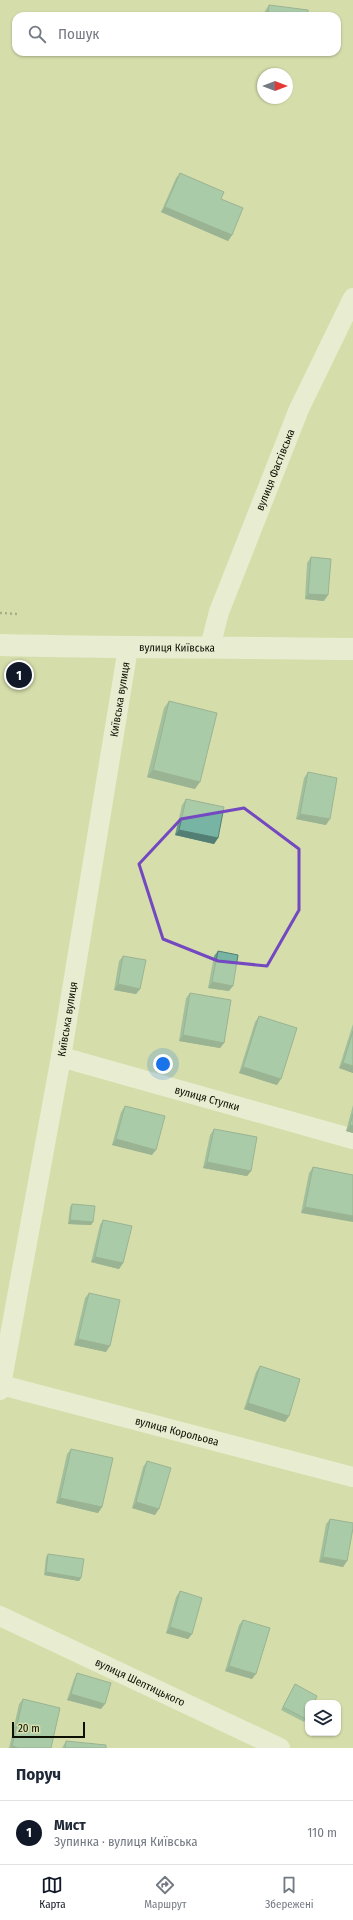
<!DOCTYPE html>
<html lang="uk">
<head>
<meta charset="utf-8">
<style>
	:root { --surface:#fff; --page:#f2f2f3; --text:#1f2937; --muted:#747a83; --line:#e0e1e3; --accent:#111827 }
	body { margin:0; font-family:"Fira Sans Condensed",sans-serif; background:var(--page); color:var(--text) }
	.controls { position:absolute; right:12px; bottom:12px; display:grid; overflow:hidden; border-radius:8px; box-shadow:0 1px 3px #0004 }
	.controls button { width:36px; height:36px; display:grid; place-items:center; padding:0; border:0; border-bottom:1px solid var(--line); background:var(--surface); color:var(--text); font:20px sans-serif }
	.compass { position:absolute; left:257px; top:68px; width:36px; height:36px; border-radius:50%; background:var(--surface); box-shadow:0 1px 3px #0004; rotate:90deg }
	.scale { position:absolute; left:12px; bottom:10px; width:73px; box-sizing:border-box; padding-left:4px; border:2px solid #0d0f01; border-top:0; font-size:11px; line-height:14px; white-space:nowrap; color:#0d0f01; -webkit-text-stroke:3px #d6deac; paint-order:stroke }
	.you { position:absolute; left:163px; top:1064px; width:14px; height:14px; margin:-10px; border:3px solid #fff; border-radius:50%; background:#1a73e8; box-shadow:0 0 0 6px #1a73e833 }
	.badge { display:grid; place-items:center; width:26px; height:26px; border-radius:50%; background:var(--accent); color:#fff; font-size:13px; font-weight:700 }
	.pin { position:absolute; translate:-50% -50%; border:2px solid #fff; box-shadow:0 1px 4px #0006 }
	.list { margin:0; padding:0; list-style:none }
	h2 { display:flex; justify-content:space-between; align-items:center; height:52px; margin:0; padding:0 16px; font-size:17px }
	h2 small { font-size:13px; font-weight:400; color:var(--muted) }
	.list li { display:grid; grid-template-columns:26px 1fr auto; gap:12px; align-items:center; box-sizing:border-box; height:64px; padding:0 16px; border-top:1px solid var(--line) }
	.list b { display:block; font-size:15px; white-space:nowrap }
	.list p { margin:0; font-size:13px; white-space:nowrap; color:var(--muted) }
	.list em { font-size:13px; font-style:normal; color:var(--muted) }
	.icon { flex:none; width:22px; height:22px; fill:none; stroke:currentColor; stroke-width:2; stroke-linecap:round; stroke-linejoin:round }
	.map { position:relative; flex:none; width:353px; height:1748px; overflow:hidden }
	.search { position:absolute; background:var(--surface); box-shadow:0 1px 3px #0004; left:12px; right:12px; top:12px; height:44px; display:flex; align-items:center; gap:10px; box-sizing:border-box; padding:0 14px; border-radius:12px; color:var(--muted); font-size:15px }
	.sheet { height:116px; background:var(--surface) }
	nav { display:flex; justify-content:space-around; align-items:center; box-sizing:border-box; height:56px; border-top:1px solid var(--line); background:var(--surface); font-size:11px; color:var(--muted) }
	nav a { display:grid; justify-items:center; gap:2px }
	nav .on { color:var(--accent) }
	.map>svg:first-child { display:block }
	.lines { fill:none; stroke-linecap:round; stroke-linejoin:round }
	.path { stroke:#6f7354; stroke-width:2.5; stroke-dasharray:2 3; stroke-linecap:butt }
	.minor { stroke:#fff; stroke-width:20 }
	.tertiary { stroke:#fff; stroke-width:22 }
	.wall { fill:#669b8d }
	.shaded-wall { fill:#537e73 }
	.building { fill:#77b4a4; stroke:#537e73 }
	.marked { fill:none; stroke:#7348c1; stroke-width:3; stroke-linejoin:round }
	.labels { text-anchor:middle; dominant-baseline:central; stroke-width:4; stroke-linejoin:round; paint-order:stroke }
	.street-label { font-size:11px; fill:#0d0f01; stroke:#d6deac }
</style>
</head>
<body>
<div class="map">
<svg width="353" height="1748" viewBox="0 0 353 1748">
	<rect width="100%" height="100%" fill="#d6deac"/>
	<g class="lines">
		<path class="path" d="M0,613L19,614"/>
		<g class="minor">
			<path id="s1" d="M210,647L219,612L299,409L353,298"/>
			<path id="s2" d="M61,1057L353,1139"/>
			<path id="s3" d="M1,1385L353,1477"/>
			<path id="s4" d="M0,1390L61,1057L128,648"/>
			<path id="s5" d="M0,1616L280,1748"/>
		</g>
		<path class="tertiary" id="s6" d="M0,645C118,648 235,647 353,649"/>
	</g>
	<path class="wall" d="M269,5L308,16H264L265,11Z
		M180,173L232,235L228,241L161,212L176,178Z
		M311,557L324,601L305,599L307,563Z
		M169,701L195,789L147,777L164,708Z
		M308,772L326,825L296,819L304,778Z
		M186,799L218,838L214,844L175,835L182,805Z
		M218,951L229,991L208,988L214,956Z
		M123,956L140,989L136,994L114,990L119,961Z
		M190,993L224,1043L220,1048L179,1041L186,998Z
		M259,1016L277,1085L239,1073L255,1022Z
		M353,1024V1073L339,1068Z
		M353,1105V1133L346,1131Z
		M125,1106L152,1155L112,1145L121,1112Z
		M214,1129L251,1171L247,1176L203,1168L210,1135Z
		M313,1167L353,1175L301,1213L309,1173Z
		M72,1204L93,1222L91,1225L68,1224L70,1207Z
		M103,1220L123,1263L119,1269L91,1262L100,1225Z
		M89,1293L106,1352L74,1345L85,1298Z
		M260,1366L289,1416L285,1422L244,1409L256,1372Z
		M71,1449L102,1507L98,1513L56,1503L67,1454Z
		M147,1461L155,1515L132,1508L143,1467Z
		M330,1519L347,1561L343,1567L319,1562L326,1524Z
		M48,1554L81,1578L79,1581L44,1575L46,1557Z
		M180,1591L192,1634L188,1639L166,1633L176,1597Z
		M243,1620L252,1679L225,1671L239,1625Z
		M77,1673L101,1709L67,1700L74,1679Z
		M295,1684L306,1719L304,1722L281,1710Z
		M23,1699L51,1748H9L19,1704Z
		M66,1741L106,1748H62Z"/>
	<path class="shaded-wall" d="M165,207L232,235L228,241L161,212Z
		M308,594L328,595L324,601L305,599Z
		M153,770L200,782L195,789L147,777Z
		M300,814L330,819L326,825L296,819Z
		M179,830L218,838L214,844L175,835Z
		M212,982L233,986L229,991L208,988Z
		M118,984L140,989L136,994L114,990Z
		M183,1035L224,1043L220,1048L179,1041Z
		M343,1063L353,1066V1073L339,1068Z
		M243,1067L281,1079L277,1085L239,1073Z
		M350,1125L353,1126V1133L346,1131Z
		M116,1139L156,1150L152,1155L112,1145Z
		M207,1162L251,1171L247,1176L203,1168Z
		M305,1207L353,1216V1222L301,1213Z
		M70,1220L93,1222L91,1225L68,1224Z
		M95,1257L123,1263L119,1269L91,1262Z
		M78,1339L110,1346L106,1352L74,1345Z
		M248,1403L289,1416L285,1422L244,1409Z
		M60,1498L102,1507L98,1513L56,1503Z
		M136,1502L159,1509L155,1515L132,1508Z
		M323,1557L347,1561L343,1567L319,1562Z
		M46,1572L81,1578L79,1581L44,1575Z
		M170,1627L192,1634L188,1639L166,1633Z
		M229,1666L256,1674L252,1679L225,1671Z
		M71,1694L105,1704L101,1709L67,1700Z
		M12,1746L19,1748H10Z"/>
	<path class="building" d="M269,5L308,10V16H268Z
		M180,173L224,192L221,199L243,208L232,235L165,207Z
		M311,557L331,559L328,595L308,594Z
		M169,701L217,713L200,782L153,770Z
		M308,772L337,778L330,819L300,814Z
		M186,799L224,807L218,838L179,830Z
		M218,951L238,955L233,986L212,982Z
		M123,956L146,960L140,989L118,984Z
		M190,993L231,1000L224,1043L183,1035Z
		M259,1016L297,1028L281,1079L243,1067Z
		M353,1031V1066L343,1063Z
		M125,1106L165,1116L156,1150L116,1139Z
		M353,1114V1126L350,1125Z
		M214,1129L257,1137L251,1171L207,1162Z
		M313,1167L353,1175V1216L305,1207Z
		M72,1204L95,1206L93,1222L70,1220Z
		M103,1220L132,1226L123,1263L95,1257Z
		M89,1293L120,1300L110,1346L78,1339Z
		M260,1366L300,1379L289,1416L248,1403Z
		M71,1449L113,1458L102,1507L60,1498Z
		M147,1461L171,1468L159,1509L136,1502Z
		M330,1519L353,1523V1528L347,1561L323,1557Z
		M48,1554L84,1559L81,1578L46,1572Z
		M180,1591L202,1598L192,1634L170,1627Z
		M243,1620L270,1628L256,1674L229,1666Z
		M77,1673L111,1683L105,1704L71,1694Z
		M295,1684L317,1696L314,1703H308V1715L306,1719L283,1707Z
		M23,1699L60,1708L51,1748H19L12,1746Z
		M66,1741L106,1745V1748H65Z"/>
	<path d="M0 0H353V1748H0ZM244,808L299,849V910L267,966L218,961L163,939L139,864L181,819Z" fill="#d6deac" fill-opacity=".55" fill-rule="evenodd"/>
	<path class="marked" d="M244,808L299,849V910L267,966L218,961L163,939L139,864L181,819Z"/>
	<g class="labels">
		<g class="street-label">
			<text stroke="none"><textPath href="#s1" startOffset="189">вулиця Фастівська</textPath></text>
			<text stroke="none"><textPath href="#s6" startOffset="177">вулиця Київська</textPath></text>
			<text stroke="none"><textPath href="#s4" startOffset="701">Київська вулиця</textPath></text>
			<text stroke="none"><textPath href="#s4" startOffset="377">Київська вулиця</textPath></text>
			<text stroke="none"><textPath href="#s2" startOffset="152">вулиця Ступки</textPath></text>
			<text stroke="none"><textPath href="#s3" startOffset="182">вулиця Корольова</textPath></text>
			<text stroke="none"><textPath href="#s5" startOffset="155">вулиця Шептицького</textPath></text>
		</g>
	</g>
</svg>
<div class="controls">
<button><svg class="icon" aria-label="layers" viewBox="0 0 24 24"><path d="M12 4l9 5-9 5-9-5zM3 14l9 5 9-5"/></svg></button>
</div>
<svg class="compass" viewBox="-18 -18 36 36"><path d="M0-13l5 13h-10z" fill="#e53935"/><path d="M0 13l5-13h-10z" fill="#747a83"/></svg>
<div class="scale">20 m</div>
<div class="you"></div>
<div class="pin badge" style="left:19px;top:675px">1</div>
<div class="search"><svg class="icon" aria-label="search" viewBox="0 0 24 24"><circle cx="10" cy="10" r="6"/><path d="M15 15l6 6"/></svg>Пошук</div>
</div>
<section class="sheet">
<h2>Поруч<small></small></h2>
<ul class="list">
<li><span class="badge">1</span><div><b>Мист</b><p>Зупинка · вулиця Київська</p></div><em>110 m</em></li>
</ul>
</section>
<nav>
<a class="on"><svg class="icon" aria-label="map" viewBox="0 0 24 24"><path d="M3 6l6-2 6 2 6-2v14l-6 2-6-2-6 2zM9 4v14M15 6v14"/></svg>Карта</a>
<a><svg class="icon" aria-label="directions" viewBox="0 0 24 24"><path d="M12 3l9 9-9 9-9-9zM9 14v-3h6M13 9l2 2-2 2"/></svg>Маршрут</a>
<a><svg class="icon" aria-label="saved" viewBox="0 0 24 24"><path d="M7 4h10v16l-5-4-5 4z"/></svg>Збережені</a>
</nav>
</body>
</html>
